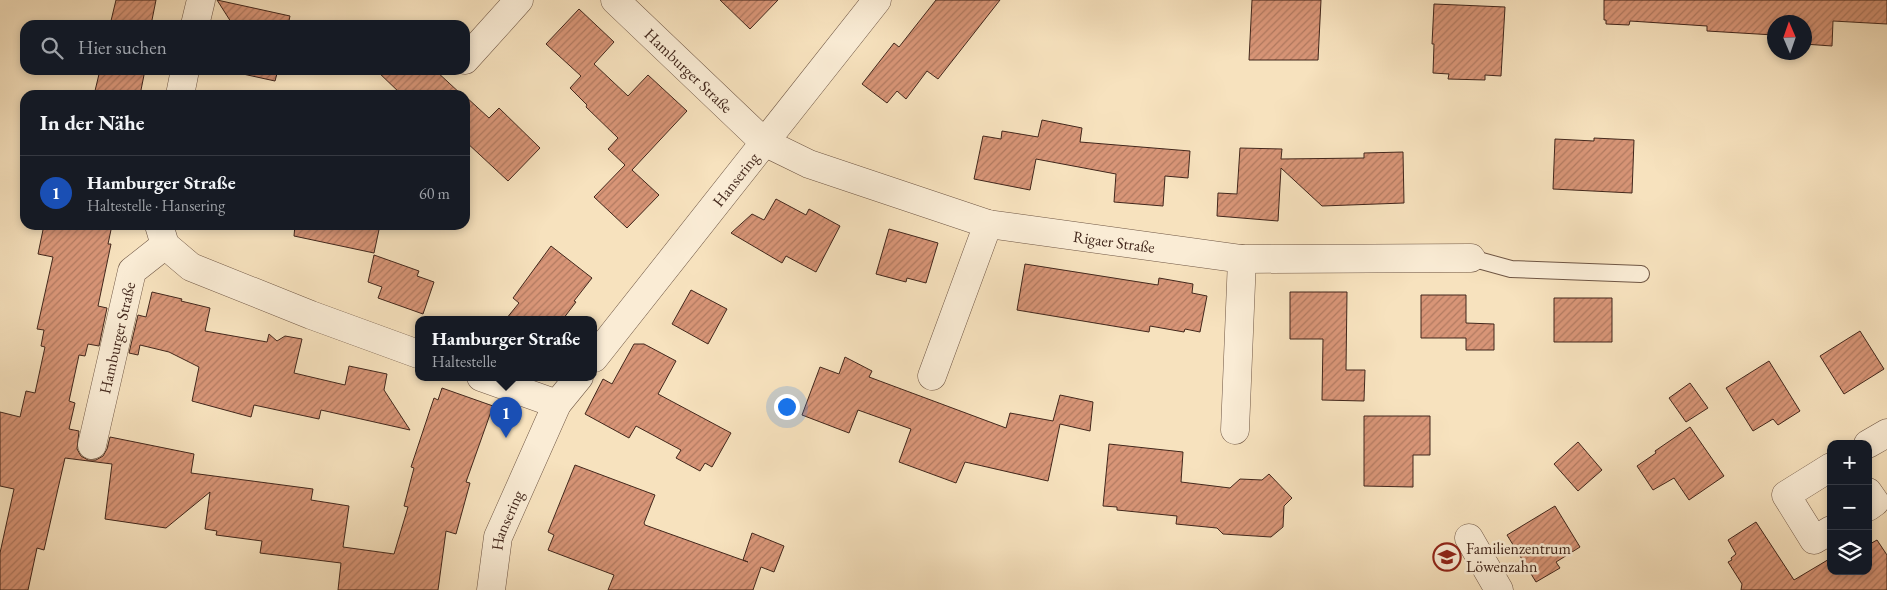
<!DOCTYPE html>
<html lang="de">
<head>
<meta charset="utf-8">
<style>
	:root { --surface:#171b24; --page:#20242c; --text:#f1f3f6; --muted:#9ea1a6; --line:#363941; --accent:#1a73e8 }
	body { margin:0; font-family:"EB Garamond",serif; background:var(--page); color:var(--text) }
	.controls { position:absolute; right:15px; bottom:15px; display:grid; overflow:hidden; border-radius:10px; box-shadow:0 2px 8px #0003 }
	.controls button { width:45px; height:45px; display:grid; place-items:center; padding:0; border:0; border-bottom:1px solid var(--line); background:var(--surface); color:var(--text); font:25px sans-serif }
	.compass { position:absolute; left:1767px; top:15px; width:45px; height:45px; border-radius:50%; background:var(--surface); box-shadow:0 2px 8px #0003; rotate:358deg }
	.you { position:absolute; left:786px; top:406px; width:18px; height:18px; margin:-12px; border:4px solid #fff; border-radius:50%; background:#1a73e8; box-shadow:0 0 0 8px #1a73e833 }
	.badge { display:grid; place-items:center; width:32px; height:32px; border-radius:50%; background:var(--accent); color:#fff; font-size:16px; font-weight:700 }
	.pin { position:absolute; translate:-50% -41px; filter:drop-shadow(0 1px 2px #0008) }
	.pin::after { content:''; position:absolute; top:26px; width:18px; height:15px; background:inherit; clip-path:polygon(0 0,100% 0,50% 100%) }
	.popup { position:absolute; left:415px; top:316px; width:182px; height:65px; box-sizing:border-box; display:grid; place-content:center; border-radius:10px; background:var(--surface); filter:drop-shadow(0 1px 4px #0005); font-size:16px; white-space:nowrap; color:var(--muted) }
	.popup b { font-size:19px; color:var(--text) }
	.popup::after { content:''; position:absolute; left:50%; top:100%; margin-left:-10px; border:10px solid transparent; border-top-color:var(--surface) }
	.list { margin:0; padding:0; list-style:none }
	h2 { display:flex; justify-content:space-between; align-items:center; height:65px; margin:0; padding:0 20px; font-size:21px }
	h2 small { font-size:16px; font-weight:400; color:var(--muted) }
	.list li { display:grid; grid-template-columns:32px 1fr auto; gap:15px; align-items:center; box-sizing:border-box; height:75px; padding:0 20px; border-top:1px solid var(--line) }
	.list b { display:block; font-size:19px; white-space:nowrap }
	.list p { margin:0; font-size:16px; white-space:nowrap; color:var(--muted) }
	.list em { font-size:16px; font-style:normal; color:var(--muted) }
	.icon { flex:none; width:28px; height:28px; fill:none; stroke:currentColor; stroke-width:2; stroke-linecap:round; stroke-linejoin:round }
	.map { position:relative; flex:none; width:1887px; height:590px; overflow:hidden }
	.search { position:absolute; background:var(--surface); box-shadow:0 2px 8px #0003; left:20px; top:20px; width:450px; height:55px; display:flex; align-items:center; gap:12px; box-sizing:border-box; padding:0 18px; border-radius:15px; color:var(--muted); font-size:19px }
	.panel { position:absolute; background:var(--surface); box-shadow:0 2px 8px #0003; left:20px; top:90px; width:450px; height:140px; border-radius:15px }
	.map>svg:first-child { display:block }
	.building { fill:url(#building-hatch); stroke:#42271c }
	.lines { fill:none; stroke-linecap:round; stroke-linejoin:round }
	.lane-casing { stroke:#6f5644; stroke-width:18 }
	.street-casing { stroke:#6f5644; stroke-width:29 }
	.lane { stroke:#faecd5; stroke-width:16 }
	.street { stroke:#faecd5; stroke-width:28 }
	.labels { text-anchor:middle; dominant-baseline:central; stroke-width:5; stroke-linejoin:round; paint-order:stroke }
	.street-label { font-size:16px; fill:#42271c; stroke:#faecd5 }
	.poi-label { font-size:16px; fill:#42271c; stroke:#faecd5; text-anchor:start }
</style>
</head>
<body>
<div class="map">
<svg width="1887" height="590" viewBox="0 0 1887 590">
	<defs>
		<pattern id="building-hatch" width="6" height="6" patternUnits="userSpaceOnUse" patternTransform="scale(1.25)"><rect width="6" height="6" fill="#d89577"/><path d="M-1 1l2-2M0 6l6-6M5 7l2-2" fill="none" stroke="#b17a61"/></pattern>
	</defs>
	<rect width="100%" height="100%" fill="#f7e2be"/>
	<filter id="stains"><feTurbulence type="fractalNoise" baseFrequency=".004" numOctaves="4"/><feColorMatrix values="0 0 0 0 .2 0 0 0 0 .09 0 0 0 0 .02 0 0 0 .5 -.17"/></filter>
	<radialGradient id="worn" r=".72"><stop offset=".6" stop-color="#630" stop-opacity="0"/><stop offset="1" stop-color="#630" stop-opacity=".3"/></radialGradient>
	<path class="building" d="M116,0H156L151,25H110Z
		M217,0L290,16L288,25H231V22Z
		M720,0H778L750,29Z
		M936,0H1000L938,79L927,71L906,99L897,91L887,103L862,84L894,43L899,47Z
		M1252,0H1321L1318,60H1249Z
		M1604,0H1887V24L1833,21L1832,46L1804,44V22H1774V35L1707,31V26L1630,21L1629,25L1606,24V20H1604Z
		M1434,4L1505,7L1501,76L1485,75V80L1448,79L1449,74L1433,73L1434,44H1432Z
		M579,9L614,42L594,64L628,96L648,75L687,111L632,170L659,195L627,228L594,197L625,165L608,149L618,138L586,107L587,105L570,88L581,76L546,44Z
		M100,70H145L140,95H94Z
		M241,70H278L275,81L243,74Z
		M376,70H435L462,95H402Z
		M465,96L489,118L499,108L540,148L508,181L465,141Z
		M1042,120L1082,128L1080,142L1190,151L1188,178L1165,176L1163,206L1114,202L1116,174L1036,159L1030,190L974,179L983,136L1001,139L1002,131L1038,137Z
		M1594,138L1634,140L1632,193L1553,189L1555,139L1594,141Z
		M1240,148L1282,149L1281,159L1364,158V153L1403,152L1404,203L1322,206L1281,168L1278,221L1217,216L1218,193L1237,194Z
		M776,199L806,215L809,209L840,226L816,272L786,256L782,263L731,233L752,214L764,220Z
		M44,225H112L108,244H111L98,306L107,308L99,346L88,344L85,356L79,355L69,401L75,403L69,429L79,431L77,449L81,456L88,460H96L103,456L107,449L110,437L194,454L191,473L313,489L311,500L349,506L343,547L394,554L408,507L404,506L414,468L411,467L434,398L438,400L442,388L493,406L466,482L470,483L456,534L446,531L438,590H338L341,563L260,553L262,541L216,535L217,531L205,529L210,492L166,528L105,519L112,464L65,458L44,550L37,548L28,590H0V553L14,489L0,486V412L20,417L26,391L35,393L45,347L41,346L44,330L37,329L53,257L38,254Z
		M295,225H380L374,253L294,236Z
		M889,229L938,243L926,283L907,278L906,282L876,274Z
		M551,246L592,278L574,301L576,302L563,319H506L519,303L513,298Z
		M374,255L419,271L417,276L434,282L423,314L378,298L382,287L368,282Z
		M1025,264L1158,285L1159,278L1193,284L1192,293L1207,296L1200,332L1185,329L1184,332L1150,326L1149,332L1017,310Z
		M691,290L727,309L708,344L672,324Z
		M152,292L182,299L181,301L210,308L205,331L267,342L269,334L277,341L285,336L302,339L294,373L345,385L349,366L387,374L384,390L410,430L321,410L319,419L254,405L251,417L192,401L199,367L169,352L140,345L138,355L129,353L138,315L146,317Z
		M1290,292H1347L1346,370H1365L1364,401L1322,400L1323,339H1290Z
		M1421,295H1466V323L1494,324V350H1466V338H1421Z
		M1554,298H1612V342H1554Z
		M1860,331L1884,369L1844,394L1820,356Z
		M634,344H644L676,361L658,394L731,433L712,467L705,463L700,471L676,458L681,450L636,426L629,438L585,414L603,379L612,384Z
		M845,357L872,371L869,377L1006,428L1010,413L1053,421L1060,395L1093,402L1090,431L1060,424L1048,481L965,462L956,483L899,462L911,429L858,410L849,433L802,415L820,367L839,374Z
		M1769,361L1800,411L1778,425L1773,419L1753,431L1726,388Z
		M1690,383L1708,408L1686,422L1669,398Z
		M1364,416H1430V455H1413V487L1364,486Z
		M1690,427L1724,476L1689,500L1674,478L1653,490L1637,466L1656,453L1655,451Z
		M1578,442L1602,470L1578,491L1554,464Z
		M1109,444L1183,452L1181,482L1230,488L1240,479L1262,480L1269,474L1292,498L1284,506L1283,527L1271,537L1223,534L1217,528L1176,524L1177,516L1117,510V507L1103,506Z
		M575,465L655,495L644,523L645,525L748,562L743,560L752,533L784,546L774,572L761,567L753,590H608L614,575L548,550L554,535L548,532Z
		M1555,506L1580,547L1556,562L1560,568L1536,582L1507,535Z
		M1756,522L1794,580L1831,558V571H1868V545L1877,540L1887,555V590H1741L1742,584L1728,562L1732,560L1731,558L1736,554L1728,540Z"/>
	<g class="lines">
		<g class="lane-casing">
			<path id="lane" d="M1471,258L1511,269L1641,274"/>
		</g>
		<g class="street-casing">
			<g id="street">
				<path id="s1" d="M615,0L764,142L809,164L988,224L1242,259L1471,258"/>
				<path d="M195,25L201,0"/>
				<path d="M465,60L519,0"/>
				<path d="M180,95L185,70"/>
				<path d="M159,225L165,245L191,267L311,315L418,354"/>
				<path id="s2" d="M594,358L877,0"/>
				<path d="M932,376L988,224"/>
				<path d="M481,377L557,404"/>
				<path d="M1235,430L1242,259"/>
				<path d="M1868,444L1887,433"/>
				<path id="s3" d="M92,445L132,271L165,245"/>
				<path d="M1831,467L1786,495L1814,540L1831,530"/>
				<path d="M1868,492L1875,502L1868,507"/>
				<path d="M1469,538L1499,590"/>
				<path id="s4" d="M491,590L498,537L557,404L579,377"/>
			</g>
		</g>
		<use href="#lane" class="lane"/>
		<use href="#street" class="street"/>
	</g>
	<defs>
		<g id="school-ring" transform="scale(1.4375)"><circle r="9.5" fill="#faecd5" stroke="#8f2418" stroke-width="1.5"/><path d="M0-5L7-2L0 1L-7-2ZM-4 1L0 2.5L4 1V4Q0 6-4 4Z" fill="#8f2418"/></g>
	</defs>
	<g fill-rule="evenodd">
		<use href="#school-ring" x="1447" y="557"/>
	</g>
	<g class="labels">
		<g class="street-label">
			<text stroke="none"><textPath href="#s1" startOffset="102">Hamburger Straße</textPath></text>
			<text stroke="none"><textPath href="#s2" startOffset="228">Hansering</textPath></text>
			<text stroke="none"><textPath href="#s1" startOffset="572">Rigaer Straße</textPath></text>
			<text stroke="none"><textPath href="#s3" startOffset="110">Hamburger Straße</textPath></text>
			<text stroke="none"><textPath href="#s4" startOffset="72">Hansering</textPath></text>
		</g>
		<g class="poi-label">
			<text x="1466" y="548">Familienzentrum<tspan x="1466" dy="18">Löwenzahn</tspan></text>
		</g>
	</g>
	<rect width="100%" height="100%" filter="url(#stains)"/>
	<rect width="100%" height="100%" fill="url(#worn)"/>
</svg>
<div class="controls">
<button>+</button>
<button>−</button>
<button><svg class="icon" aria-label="layers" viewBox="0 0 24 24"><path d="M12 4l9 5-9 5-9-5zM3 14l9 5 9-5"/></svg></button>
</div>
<svg class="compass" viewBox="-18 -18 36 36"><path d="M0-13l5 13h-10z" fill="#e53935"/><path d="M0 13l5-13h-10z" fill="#9ea1a6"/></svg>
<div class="you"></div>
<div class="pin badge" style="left:506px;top:438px;background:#1a4fb4">1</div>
<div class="popup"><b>Hamburger Straße</b>Haltestelle</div>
<div class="search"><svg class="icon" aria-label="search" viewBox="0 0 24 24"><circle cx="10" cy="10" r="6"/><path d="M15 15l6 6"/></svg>Hier suchen</div>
<section class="panel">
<h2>In der Nähe<small></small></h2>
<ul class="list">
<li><span class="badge" style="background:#1a4fb4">1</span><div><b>Hamburger Straße</b><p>Haltestelle · Hansering</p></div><em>60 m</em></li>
</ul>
</section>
</div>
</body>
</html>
